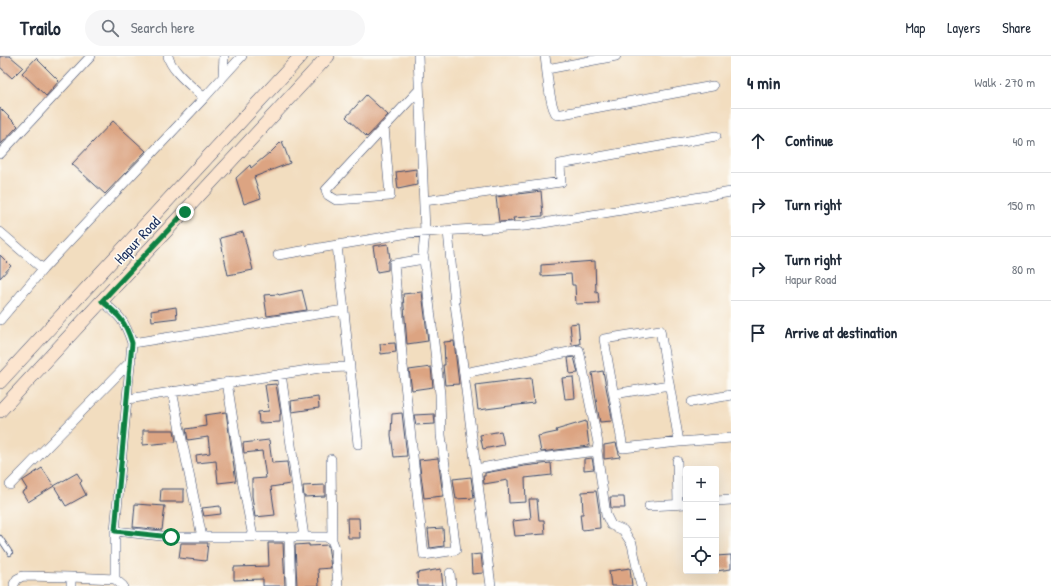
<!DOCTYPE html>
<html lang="en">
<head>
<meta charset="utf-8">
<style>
	:root { --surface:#fff; --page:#f6f6f7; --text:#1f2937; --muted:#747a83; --line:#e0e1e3 }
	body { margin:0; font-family:"Patrick Hand",sans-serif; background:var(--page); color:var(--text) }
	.controls { position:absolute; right:12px; bottom:12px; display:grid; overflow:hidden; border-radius:4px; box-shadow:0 4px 16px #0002 }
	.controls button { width:36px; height:36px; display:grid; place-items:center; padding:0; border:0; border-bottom:1px solid var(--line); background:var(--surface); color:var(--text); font:20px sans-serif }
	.stop { position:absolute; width:12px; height:12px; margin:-9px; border:3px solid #0b8043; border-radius:50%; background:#fff }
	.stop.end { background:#0b8043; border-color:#fff; box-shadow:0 1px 4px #0008 }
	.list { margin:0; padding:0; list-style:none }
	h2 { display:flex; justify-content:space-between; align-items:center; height:52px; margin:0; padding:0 16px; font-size:17px }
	h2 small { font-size:13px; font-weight:400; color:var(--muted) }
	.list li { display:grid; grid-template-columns:26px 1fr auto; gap:12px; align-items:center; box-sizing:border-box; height:64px; padding:0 16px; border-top:1px solid var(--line) }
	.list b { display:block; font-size:15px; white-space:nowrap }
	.list p { margin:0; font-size:13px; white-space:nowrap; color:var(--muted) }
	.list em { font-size:13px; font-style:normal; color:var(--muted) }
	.icon { flex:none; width:22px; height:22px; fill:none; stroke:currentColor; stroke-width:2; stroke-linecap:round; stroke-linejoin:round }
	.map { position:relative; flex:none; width:731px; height:530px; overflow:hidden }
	header { display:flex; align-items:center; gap:24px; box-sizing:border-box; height:56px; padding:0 20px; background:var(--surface); border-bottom:1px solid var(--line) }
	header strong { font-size:19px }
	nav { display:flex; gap:22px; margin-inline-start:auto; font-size:14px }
	.search { width:280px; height:36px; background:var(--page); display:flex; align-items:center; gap:10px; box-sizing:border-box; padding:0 14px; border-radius:22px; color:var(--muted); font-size:15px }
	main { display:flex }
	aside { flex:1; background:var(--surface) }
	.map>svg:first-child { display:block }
	.building { fill:#dca482 }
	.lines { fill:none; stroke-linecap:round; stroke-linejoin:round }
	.service-casing { stroke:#3b496d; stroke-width:6 }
	.minor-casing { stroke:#3b496d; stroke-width:10 }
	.secondary-casing { stroke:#3b496d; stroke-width:14 }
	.service { stroke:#fff; stroke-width:4.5 }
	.minor { stroke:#fff; stroke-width:9 }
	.secondary { stroke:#fce5cf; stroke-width:13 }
	.route { stroke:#0b8043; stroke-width:5 }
	.labels { text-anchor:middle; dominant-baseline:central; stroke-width:3; stroke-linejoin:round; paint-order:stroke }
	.street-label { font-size:15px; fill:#1b2f5e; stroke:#fdfcf7 }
</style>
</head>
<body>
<header>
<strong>Trailo</strong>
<div class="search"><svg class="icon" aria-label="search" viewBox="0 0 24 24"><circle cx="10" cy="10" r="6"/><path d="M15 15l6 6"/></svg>Search here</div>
<nav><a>Map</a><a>Layers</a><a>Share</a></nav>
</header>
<main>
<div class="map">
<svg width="731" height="530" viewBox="0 0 731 530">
	<rect width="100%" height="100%" fill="#fdfcf7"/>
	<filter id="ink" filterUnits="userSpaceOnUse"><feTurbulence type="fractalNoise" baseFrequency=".025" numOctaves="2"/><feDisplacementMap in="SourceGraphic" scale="8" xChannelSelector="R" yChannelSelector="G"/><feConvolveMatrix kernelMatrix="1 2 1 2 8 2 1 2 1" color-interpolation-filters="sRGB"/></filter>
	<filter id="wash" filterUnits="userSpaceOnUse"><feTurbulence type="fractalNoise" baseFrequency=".012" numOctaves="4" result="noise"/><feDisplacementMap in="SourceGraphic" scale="16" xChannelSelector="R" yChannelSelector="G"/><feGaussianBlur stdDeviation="0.9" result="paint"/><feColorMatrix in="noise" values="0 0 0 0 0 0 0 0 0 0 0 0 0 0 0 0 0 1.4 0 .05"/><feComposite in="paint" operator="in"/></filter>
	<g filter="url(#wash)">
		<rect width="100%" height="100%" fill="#f2ddbf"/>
		<g id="blocks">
			<path class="building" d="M0,0H10L23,11L12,22L0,11Z
				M36,2L59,25L46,40L22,17Z
				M366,39L388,59L367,81L346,61Z
				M0,52L18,70L0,89Z
				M113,65L146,95L105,138L72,108Z
				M282,85L290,107L254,121L261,142L244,148L236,122L250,109L251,112L269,97V98Z
				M416,113L417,129L398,133L396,116Z
				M541,135L543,160L513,162L514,165L499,166L496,141Z
				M243,176L253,214L228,219L220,182Z
				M388,188L390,203L388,206V214L377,216L373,190Z
				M0,199L11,210L0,222Z
				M595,205L596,237L598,236L599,247L576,248L575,229H572L571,218L541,220V209Z
				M302,234L307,254L267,260L264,239L278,238L279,239Z
				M422,236L428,285L407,288L403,238Z
				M176,251L177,262L152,265L151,255Z
				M578,267L580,288L572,289L570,268Z
				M454,285L459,328L445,329L443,309H445L444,286Z
				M395,287L396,296L381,298L380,288Z
				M574,301L578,317L570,318L568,302Z
				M431,311L433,331L412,334L409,314Z
				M603,315L612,362V365L600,366L598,356L592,317Z
				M573,321L575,342L565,343L562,322Z
				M531,322L534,347L478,354L475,329Z
				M276,328L281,358H280V366L259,367L258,356L269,355L265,329Z
				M318,341L319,352L292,356L291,345Z
				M226,356L236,425L218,427L216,405L197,407L196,399L210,397L208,381L188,384L186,373L206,370L205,359Z
				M402,357L407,400L394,401L391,379L392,358Z
				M434,358L435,368L416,369L414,359Z
				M586,365L589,390L541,396L538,380L557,376L556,374Z
				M143,374H174L176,386L143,389Z
				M501,375L504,389L483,393L480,379Z
				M269,384L272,407L287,406L290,428L271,431L275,459L255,461L252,440V423L266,422L262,395L244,397L243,387Z
				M616,387L620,401L604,403V389Z
				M438,402L443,440L424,442L419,404Z
				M592,402L594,413L584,414V403Z
				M551,407L552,419L525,422L526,446L509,447L508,424L484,428L483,420H485V417L524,410Z
				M42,412L54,430L28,446L22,436L27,433L22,425Z
				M77,417L82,425L80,427L86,439L66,450L54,430Z
				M471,421L474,442L456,443L453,423Z
				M325,429V440L304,441L303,430Z
				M161,433H184V446H160Z
				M596,435L599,453L600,472L582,474L580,458H583L582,436Z
				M610,441H624L625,452H611Z
				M529,443H537L539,464H544L545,478L515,480L513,465L531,463Z
				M135,448L165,450L162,474L133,471Z
				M220,450L221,458L204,460L202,452Z
				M347,462H359L360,482H348Z
				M443,472L444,490L430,492L428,473Z
				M181,487H208L206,505L179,502Z
				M268,487H283L285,530H263V523L234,524V511L269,510Z
				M309,488V490L328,489L331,512L318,513L319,530H297L295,489Z
				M481,498L483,517L472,518L471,499Z
				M731,499V513L716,515V500Z
				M630,512L632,530H611L609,515Z
				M441,513L443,530H418L417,517Z"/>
		</g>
	</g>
	<g filter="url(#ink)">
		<use href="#blocks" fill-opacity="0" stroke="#3b496d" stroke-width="1"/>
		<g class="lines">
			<g class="service-casing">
				<path id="service" d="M0,482L10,497"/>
			</g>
			<g class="minor-casing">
				<path id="minor" d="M418,0L425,176L423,198L424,203L440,338L441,379L456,494L424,499L403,310L394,208L424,203
					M545,0C547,13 549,51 557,59L713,30
					M547,13L616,0
					M223,19L224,0
					M204,42L242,0
					M384,71L390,140L336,144L328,139L326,134L419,34
					M0,98L91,0
					M424,145L561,126L560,108L716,80
					M448,175L455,248L491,530
					M0,176L43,213
					M337,189L358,388
					M278,199L409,177L525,170L731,136
					M102,245C120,260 125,265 132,287L115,475V523
					M0,264L43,213L204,42C193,31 171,15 168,0
					M132,287L344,254
					M464,317L579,294L598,387L597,395L606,459L611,469L623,474L632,488L641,530
					M281,318L304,481
					M227,326L243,429L253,481
					M172,335L202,481
					M614,338L669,329
					M128,343L320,312L350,311
					M692,346L731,339
					M679,386L660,274L604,283L623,392L679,386L731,382
					M331,403L332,484
					M677,405L678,448
					M476,413L523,404L597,395
					M10,429L131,305
					M716,445L731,444
					M649,450L686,448
					M115,475L171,481H326L332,484L335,492L338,530
					M289,481L291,530
					M450,517L451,530
					M71,521L115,523L123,530
					M14,530V528L17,523L23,520L71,521V530"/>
			</g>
			<g class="secondary-casing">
				<path id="secondary" d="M0,326L301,0
					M0,355L328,0"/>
			</g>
			<use href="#service" class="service"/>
			<use href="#minor" class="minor"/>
			<use href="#secondary" class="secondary"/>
		</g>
	</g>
	<g class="lines" filter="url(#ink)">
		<path class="route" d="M171,481L115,475L132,287C125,265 120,260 102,245L185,156"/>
	</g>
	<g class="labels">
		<g class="street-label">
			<text transform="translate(137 184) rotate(-47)">Hapur Road</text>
		</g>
	</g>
</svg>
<div class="controls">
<button>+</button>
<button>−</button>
<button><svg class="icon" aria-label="locate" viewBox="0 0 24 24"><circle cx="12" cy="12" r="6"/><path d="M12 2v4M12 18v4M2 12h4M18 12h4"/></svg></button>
</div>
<div class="stop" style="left:171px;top:481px"></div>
<div class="stop end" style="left:185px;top:156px"></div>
</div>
<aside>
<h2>4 min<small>Walk · 270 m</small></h2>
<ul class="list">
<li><svg class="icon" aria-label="ahead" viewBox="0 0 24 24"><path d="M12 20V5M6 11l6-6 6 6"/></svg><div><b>Continue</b></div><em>40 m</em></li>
<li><svg class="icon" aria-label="right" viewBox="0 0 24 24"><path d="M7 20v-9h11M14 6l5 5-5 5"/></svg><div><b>Turn right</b></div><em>150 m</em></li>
<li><svg class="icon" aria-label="right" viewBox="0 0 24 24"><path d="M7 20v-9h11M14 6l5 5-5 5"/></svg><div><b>Turn right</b><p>Hapur Road</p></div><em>80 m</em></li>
<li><svg class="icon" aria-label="arrive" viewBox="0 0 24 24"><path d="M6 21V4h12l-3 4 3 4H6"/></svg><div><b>Arrive at destination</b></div></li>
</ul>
</aside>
</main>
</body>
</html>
